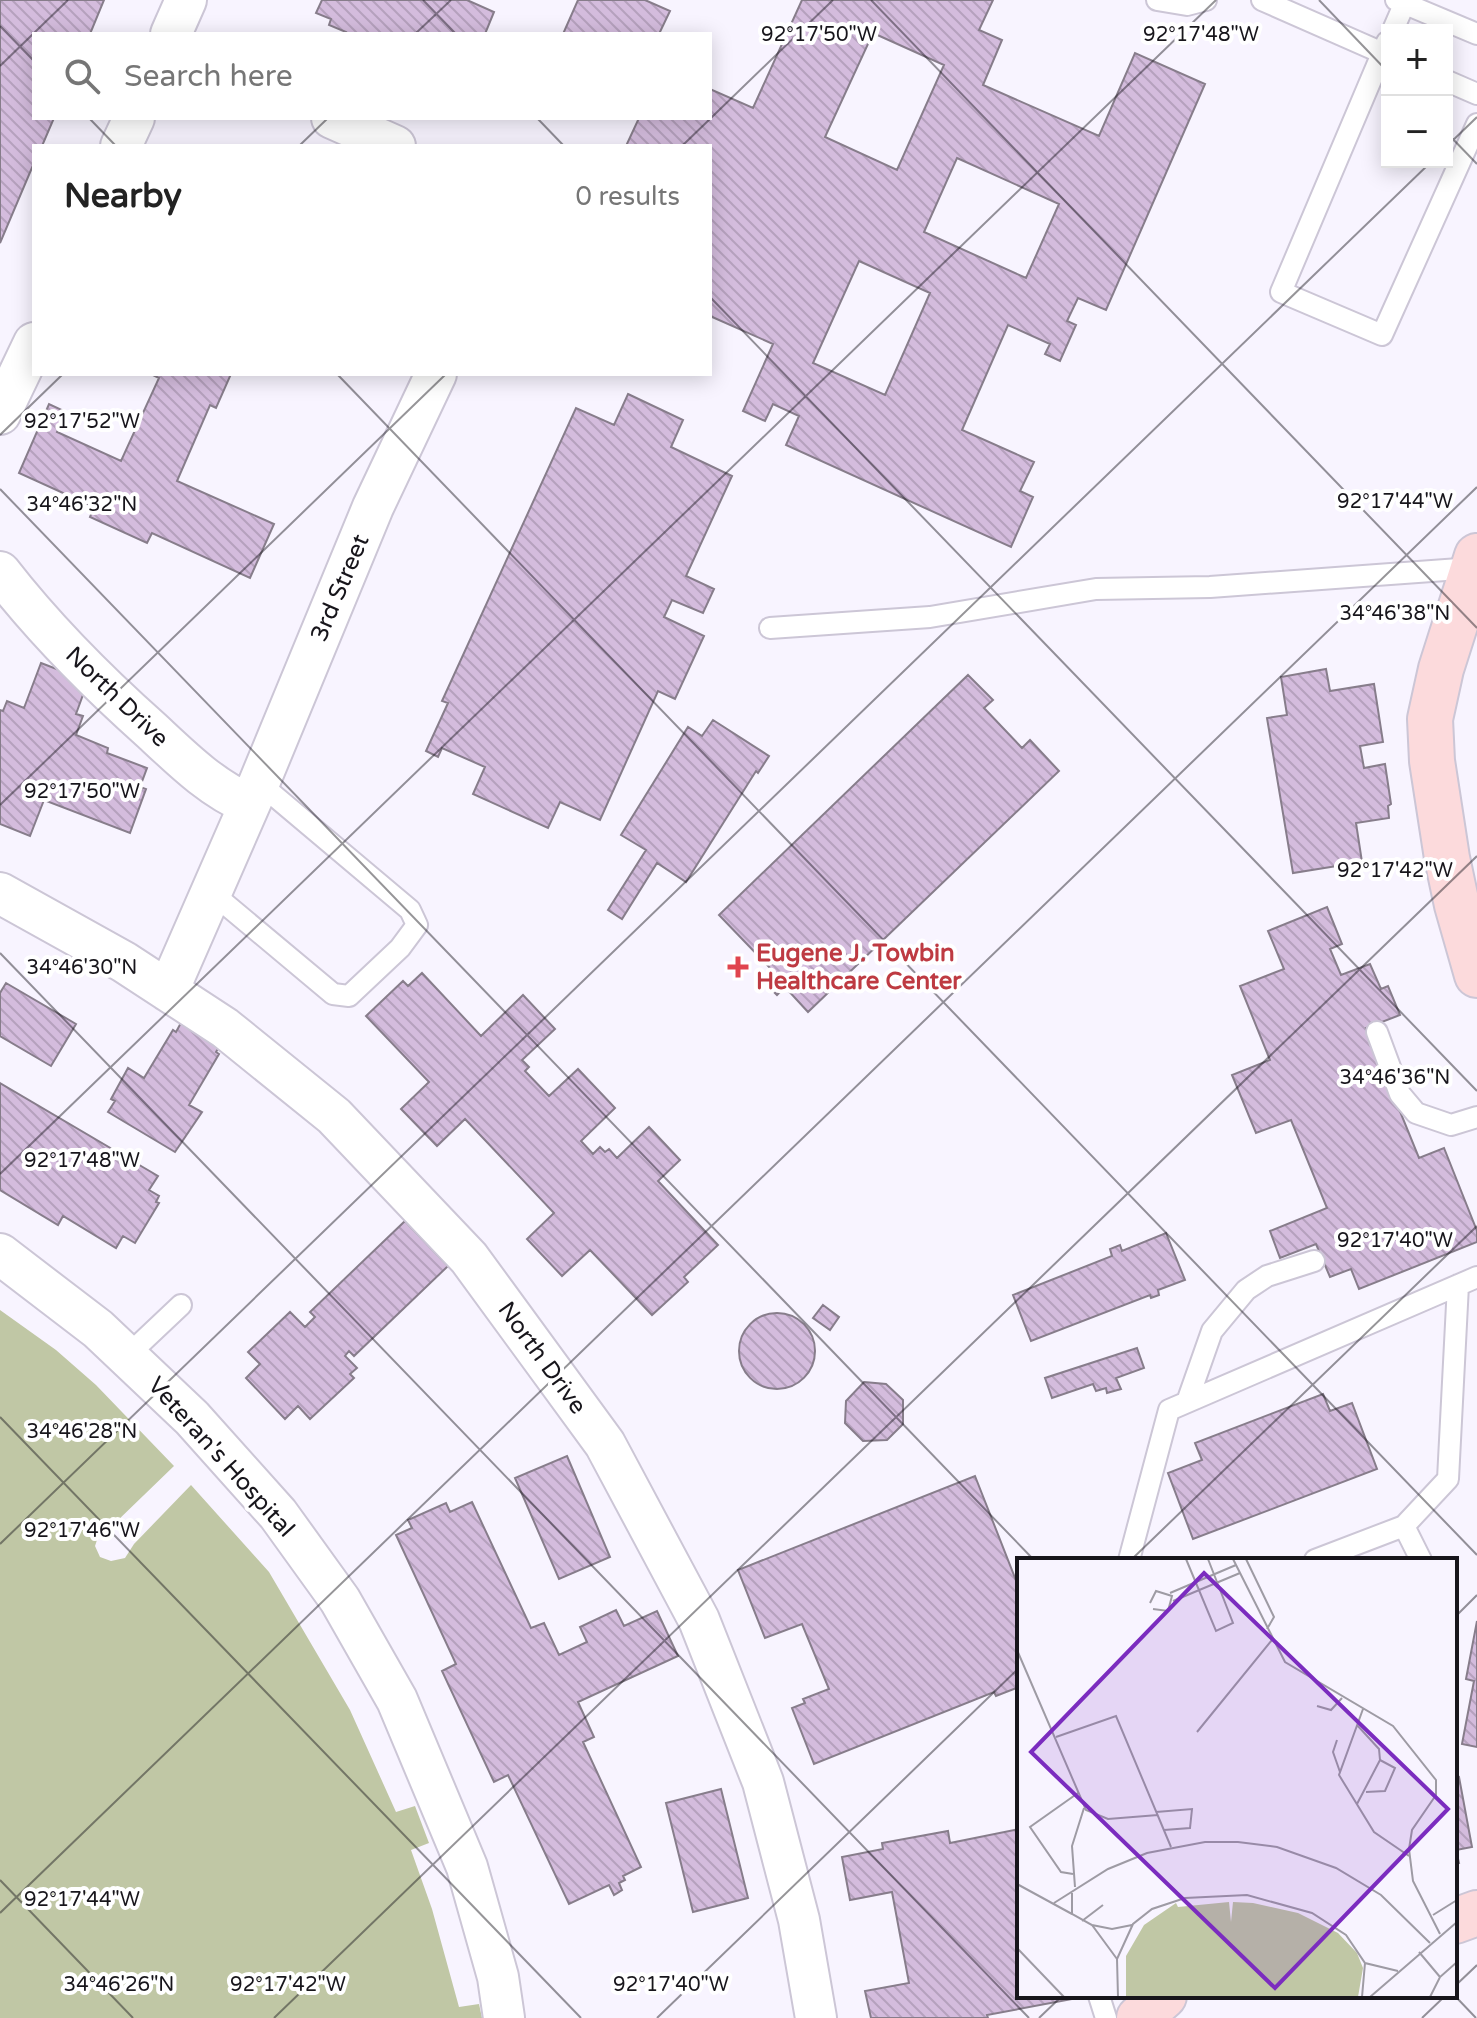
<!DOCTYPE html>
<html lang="en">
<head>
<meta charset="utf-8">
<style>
	:root { --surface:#fff; --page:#f6f6f6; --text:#222; --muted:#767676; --line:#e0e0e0 }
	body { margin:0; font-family:"Varela Round",sans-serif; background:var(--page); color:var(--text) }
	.controls { position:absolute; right:24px; top:24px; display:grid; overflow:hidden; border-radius:0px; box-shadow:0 4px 20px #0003 }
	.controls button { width:72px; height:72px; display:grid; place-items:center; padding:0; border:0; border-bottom:2px solid var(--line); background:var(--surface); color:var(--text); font:40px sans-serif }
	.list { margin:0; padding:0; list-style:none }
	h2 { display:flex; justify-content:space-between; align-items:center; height:104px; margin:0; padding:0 32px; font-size:34px }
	h2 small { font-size:26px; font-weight:400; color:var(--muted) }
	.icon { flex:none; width:44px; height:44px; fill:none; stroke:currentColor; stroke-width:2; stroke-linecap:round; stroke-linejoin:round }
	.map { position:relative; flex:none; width:1477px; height:2018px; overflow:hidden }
	.search { position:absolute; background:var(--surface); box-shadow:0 4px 20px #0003; left:32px; top:32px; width:680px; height:88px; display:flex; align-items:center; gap:20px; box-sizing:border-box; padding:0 28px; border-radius:0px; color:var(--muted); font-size:30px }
	.panel { position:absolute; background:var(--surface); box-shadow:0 4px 20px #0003; left:32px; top:144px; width:680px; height:232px; border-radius:0px }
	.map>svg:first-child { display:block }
	.green { fill:#c0c7a5 }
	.building { fill:url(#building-back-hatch); stroke:#877d8b; stroke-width:2; fill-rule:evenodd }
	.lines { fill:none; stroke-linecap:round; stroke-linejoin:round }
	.lane-casing { stroke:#ccc6d6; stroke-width:24 }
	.street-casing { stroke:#ccc6d6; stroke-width:44 }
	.secondary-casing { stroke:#ccc6d6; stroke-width:48 }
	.lane { stroke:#fff; stroke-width:20 }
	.street { stroke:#fff; stroke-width:40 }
	.secondary { stroke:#fcdadc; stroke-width:44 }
	.ticks { fill:none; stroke:#17151b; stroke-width:2; stroke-opacity:0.45 }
	.health-dot { fill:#e0444e; stroke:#fff; stroke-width:3 }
	.labels { text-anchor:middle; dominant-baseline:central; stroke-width:8; stroke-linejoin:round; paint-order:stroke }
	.street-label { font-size:24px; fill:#17151b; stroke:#fff }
	.health-label { font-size:24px; font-weight:bold; fill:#be3a42; stroke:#fff; text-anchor:start }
	.inset-road { fill:none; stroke:#9e9ba4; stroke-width:2 }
	.view { fill:#7b2cbf; fill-opacity:0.15; stroke:#7b2cbf; stroke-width:4 }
	.inset-edge { fill:none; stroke:#17151b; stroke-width:4 }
	.ticks-label { font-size:20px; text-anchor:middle; fill:#17151b; stroke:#fff; stroke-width:8; stroke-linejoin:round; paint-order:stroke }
</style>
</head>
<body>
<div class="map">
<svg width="1477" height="2018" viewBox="0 0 1477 2018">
	<defs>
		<pattern id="building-back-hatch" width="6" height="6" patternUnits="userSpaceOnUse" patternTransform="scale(2)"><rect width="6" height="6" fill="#d4bcdd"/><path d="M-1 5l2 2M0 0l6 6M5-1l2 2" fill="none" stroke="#b5a1bd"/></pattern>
	</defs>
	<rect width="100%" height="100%" fill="#f8f4ff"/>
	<path class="green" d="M0,1310L56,1350L96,1385L174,1466L114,1524L100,1531L95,1546L100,1557L111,1561L125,1558L134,1544L191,1485L269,1572L350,1710L396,1812L415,1806L429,1843L411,1850L432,1909L459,2007L479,2004L482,2018H0Z"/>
	<path class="building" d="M0,0H104L90,34H34V118H54L42,146H34V163L0,243Z
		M322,0H467L494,12L485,34H345L346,32L329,25L331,19L316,13Z
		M578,0H645L670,11L659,34H563Z
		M802,0H993L979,30L1002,40L983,85L1099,136L1135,53L1205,84L1106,310L1078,298L1067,321L1076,325L1060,361L1045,354L1050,344L1008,325L962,430L1034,462L1020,491L1033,497L1011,547L786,445L799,416L773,404L765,421L743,411L773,344L710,316V146H626L639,118H710V89L753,108ZM873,33L944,65L897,170L825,137ZM957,158L1059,204L1026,278L924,232ZM859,261L930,293L885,395L813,363Z
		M151,374H231L216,408L210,405L177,481L274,524L250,578L152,533L147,543L90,517L94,507L19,473L49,404L66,412L57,432L121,461L159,378Z
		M628,394L683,420L671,447L732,476L686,576L714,589L703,613L672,600L664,617L704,636L675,699L658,691L600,820L560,802L548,828L473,794L485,767L442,748L438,757L426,751L448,703L442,701L576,408L614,425Z
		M41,663L88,681L76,714L83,716L76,735L108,748L107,753L147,768L140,787L146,789L130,833L44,800L30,836L0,824V710L3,711L7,701L24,708Z
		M1326,669L1330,691L1374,684L1383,742L1360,746L1364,768L1385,764L1391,804L1388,806L1389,818L1356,823L1362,862L1293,873L1267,718L1287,715L1281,677Z
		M968,675L993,700L984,708L1022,748L1030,740L1059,771L808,1012L785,987L777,995L762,980L772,970L719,915Z
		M713,720L769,756L758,773L756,771L686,882L657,863L622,919L608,910L646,850L621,835L688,727L702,736Z
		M1327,907L1342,944L1330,949L1341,975L1370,964L1381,989L1388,986L1400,1015L1366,1028L1419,1158L1444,1148L1477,1231V1242L1359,1289L1351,1269L1330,1277L1316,1244L1280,1258L1270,1231L1327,1208L1291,1120L1256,1133L1232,1075L1270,1060L1240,986L1284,969L1268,931Z
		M422,973L481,1036L523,995L555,1029L522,1060L529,1067L525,1071L549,1096L578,1069L615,1108L581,1141L593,1154L600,1147L605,1152L609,1149L617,1158L649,1127L680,1160L658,1181L718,1245L684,1277L688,1282L652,1315L590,1250L562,1276L527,1239L554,1213L465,1119L437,1146L401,1109L429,1082L366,1016L403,981L408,986Z
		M6,983L76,1024L51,1066L0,1036V993Z
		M182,1021L221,1044L216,1052L219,1054L189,1105L202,1112L175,1152L108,1112L115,1101L111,1099L128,1068L144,1078L173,1030L176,1032Z
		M0,1083L158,1176L149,1190L159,1196L156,1202L159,1203L135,1243L123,1236L116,1248L63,1216L58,1225L0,1190Z
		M405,1221L448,1266L354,1356L349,1351L345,1356L357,1368L350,1374L354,1378L310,1419L298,1406L285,1419L246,1378L260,1364L248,1352L290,1312L305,1327L315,1317L310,1312Z
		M1166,1233L1185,1280L1158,1290L1159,1295L1151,1298L1150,1295L1031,1341L1013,1295L1112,1256L1110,1249L1120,1245L1122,1251Z
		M823,1305L839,1317L830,1330L813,1318Z
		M739 1351a38 38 0 1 1 76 0a38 38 0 1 1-76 0Z
		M1137,1348L1144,1368L1116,1378L1121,1389L1107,1393L1106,1388L1096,1391L1093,1384L1052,1398L1045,1378Z
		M864,1382L886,1384L903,1400V1424L887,1440L863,1441L845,1423L846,1401Z
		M1323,1394L1330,1411L1352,1403L1377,1469L1193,1539L1168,1473L1202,1460L1195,1443Z
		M567,1456L610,1557L559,1579L515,1478Z
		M975,1476L1019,1588V1687L996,1696L994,1692L814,1764L792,1708L805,1703L803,1699L829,1689L802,1624L765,1638L738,1570Z
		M472,1502L531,1628L544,1623L559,1655L587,1642L580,1627L616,1610L624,1626L657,1611L678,1656L578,1702L594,1737L583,1742L641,1867L623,1876L625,1880L619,1883L622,1890L614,1895L609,1885L569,1904L508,1775L494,1782L442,1671L456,1664L396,1535L412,1528L408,1520L446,1503L450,1512Z
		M1477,1621V1747L1462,1744L1474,1681L1466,1679Z
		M1459,1777L1472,1847L1456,1850L1459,1863L1455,1864V1778Z
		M721,1789L748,1898L693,1912L666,1803Z
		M1019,1829V1996H1071L1072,1999L987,2015L988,2018H871L865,1991L909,1983L892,1892L850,1900L842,1857L883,1849L882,1843L948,1831L950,1843Z"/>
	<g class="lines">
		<g class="lane-casing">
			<path id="lane" d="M1157,0L1187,5L1206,0
				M1262,0L1387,55
				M1396,0L1477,34
				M1393,30L1406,0
				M1387,42L1281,292L1382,335L1477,124
				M1447,81L1477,94
				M770,628L930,617L1096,589L1210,587L1473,568
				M211,892L333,994L349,996L400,948L417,925L410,910L259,783
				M1377,1032L1400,1094L1416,1113L1451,1125L1477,1117
				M127,1356L181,1305
				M1187,1402L1212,1331L1246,1290L1267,1276L1314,1261
				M1404,1526L1421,1560
				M1129,1560L1169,1410L1477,1277
				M1315,1560L1404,1526L1448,1479L1458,1285
				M1099,1996L1106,2018"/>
		</g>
		<g class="street-casing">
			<path id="street" d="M171,34L186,0
				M332,118L395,146
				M121,146L134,118
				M0,414L34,343
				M0,572C45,630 97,682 152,731C181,758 212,789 249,804
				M0,893L124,962L225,1028L334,1116L469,1258L605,1444L699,1620L763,1782L799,1920L816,2018
				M168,991L259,783L373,507L436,374
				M0,1254L98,1329L192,1418L278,1514L340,1600L397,1700L467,1867L498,1977L504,2018"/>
		</g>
		<g class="secondary-casing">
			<path id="secondary" d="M1477,556L1441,669L1430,719L1432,761L1447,858L1457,905L1477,975
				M1455,1921L1477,1913
				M1139,2018L1164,1996"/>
		</g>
		<use href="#lane" class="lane"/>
		<use href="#street" class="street"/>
		<use href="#secondary" class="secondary"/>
	</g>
	<path class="ticks" d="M423,0L456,34M871,0L1477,628M1319,0L1387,71M0,26L34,61M415,34L451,0M0,66L68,0M89,118L116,146M537,118L564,146M1447,133L1477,164M299,146L328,118M682,146L833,0M1447,146L1477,117M710,297L1477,1091M337,374L1477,1555M0,435L63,374M0,489L1034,1560M0,805L446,374M0,953L1029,2018M0,1174L1216,0M0,1417L581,2018M0,1544L1431,162M1131,1560L1477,1226M1455,1617L1477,1595M0,1880L133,2018M0,1913L1477,487M1455,1986L1477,1965M1455,1996L1476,2018M274,2018L1477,856M657,2018L1019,1668M1039,2018L1062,1996M1422,2018L1445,1996"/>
	<path class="health-dot" d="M734 955h8v8h8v8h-8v8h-8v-8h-8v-8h8z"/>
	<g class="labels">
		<g class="street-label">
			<text transform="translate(340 588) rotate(-67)">3rd Street</text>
			<text transform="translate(117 697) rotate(44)">North Drive</text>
			<text transform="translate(542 1358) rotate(54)">North Drive</text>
			<text transform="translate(221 1457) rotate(48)">Veteran's Hospital</text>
		</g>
		<g class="health-label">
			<text x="756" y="953">Eugene J. Towbin<tspan x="756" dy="28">Healthcare Center</tspan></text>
		</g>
	</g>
	<g transform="translate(1017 1558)">
		<rect width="440" height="440" fill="#f8f4ff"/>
		<path d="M212,344L214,364L216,344L236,345L281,355L321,375L340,395L346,410L341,439H109V398L127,367L159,345L161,349Z" fill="#c0c7a5"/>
		<path class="inset-road" d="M169,1L199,73L216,65L191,1M216,1L268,104L376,168L419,222V237L395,272L392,291L396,323L423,376M229,1L257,59L250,71M153,35L219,7M156,43L223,15M133,45L139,33L155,38L151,53L136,51M0,92L69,252L91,261L141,257M300,148L314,152L325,140M346,151L322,217L357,274L392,298M340,167L362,191L363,202L340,246M180,174L255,82M39,179L99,158L154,289M320,182L316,194L323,214M349,234L368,233L378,210L363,202M139,254L175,251L173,270L147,272M56,316L44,314L13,269L61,235M0,326L55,356M58,329L55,288L67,250M55,335V356L75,367L100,401L101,439M37,345L91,311L130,295L188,284H221L260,289L319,310L364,337L413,385M416,357L440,342M65,363L86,347M75,367L95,371L115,367M0,390L47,439M402,394L423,419M100,401L116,366L135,351L168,340L230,337L295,355L329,377L348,405L381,413M345,439L348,405M353,439L440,364M413,439L423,419L440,404"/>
		<path class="view" d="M187,15L431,251L258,430L14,194Z"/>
		<rect width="440" height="440" class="inset-edge"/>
	</g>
	<g class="ticks-label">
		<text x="819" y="41">92°17'50"W</text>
		<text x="1201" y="41">92°17'48"W</text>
		<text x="82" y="428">92°17'52"W</text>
		<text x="1395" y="508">92°17'44"W</text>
		<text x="82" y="511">34°46'32"N</text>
		<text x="1395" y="620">34°46'38"N</text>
		<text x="82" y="798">92°17'50"W</text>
		<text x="1395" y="877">92°17'42"W</text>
		<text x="82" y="974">34°46'30"N</text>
		<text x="1395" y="1084">34°46'36"N</text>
		<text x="82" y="1167">92°17'48"W</text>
		<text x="1395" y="1247">92°17'40"W</text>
		<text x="82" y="1438">34°46'28"N</text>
		<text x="82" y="1537">92°17'46"W</text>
		<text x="82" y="1906">92°17'44"W</text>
		<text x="119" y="1991">34°46'26"N</text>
		<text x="288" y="1991">92°17'42"W</text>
		<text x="671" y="1991">92°17'40"W</text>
	</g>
</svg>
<div class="controls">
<button>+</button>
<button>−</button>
</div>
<div class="search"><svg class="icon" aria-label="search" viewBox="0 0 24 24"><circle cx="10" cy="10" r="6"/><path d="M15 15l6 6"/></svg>Search here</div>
<section class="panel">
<h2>Nearby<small>0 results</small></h2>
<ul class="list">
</ul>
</section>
</div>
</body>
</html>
